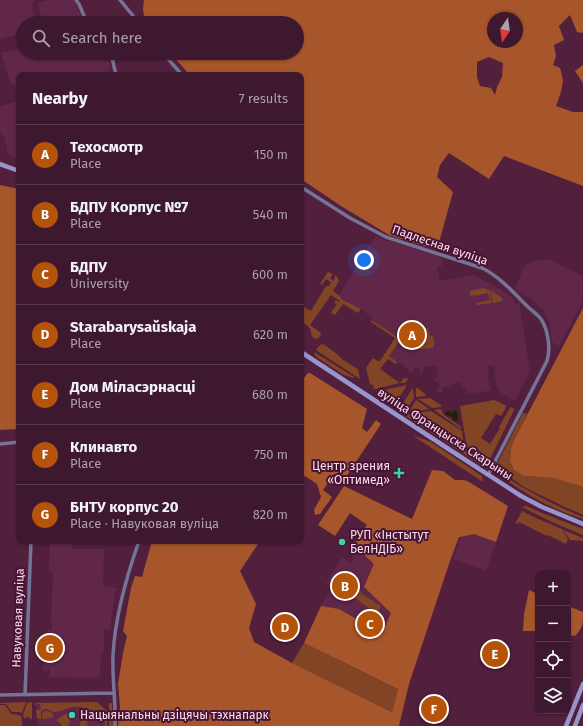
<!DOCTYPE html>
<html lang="en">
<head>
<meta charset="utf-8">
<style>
	:root { --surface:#3e182e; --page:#452136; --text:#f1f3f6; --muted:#ada0aa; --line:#57374a; --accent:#b45309 }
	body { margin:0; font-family:"Fira Sans",sans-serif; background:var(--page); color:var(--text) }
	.controls { position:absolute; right:12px; bottom:12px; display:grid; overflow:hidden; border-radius:8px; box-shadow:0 1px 3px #0004 }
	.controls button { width:36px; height:36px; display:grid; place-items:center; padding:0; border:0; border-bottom:1px solid var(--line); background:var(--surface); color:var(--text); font:20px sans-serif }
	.compass { position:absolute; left:487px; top:12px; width:36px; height:36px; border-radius:50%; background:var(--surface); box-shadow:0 1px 3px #0004; rotate:193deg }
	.you { position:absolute; left:364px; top:260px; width:14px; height:14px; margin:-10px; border:3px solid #fff; border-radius:50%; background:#1a73e8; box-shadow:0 0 0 6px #1a73e833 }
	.badge { display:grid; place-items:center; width:26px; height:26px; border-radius:50%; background:var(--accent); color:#fff; font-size:13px; font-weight:700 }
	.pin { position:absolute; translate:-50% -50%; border:2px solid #fff; box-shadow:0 1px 4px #0006 }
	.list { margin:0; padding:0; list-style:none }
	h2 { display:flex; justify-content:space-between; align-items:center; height:52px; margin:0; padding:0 16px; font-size:17px }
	h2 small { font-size:13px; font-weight:400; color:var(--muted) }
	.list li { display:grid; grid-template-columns:26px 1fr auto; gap:12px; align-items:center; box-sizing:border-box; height:60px; padding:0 16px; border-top:1px solid var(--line) }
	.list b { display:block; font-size:15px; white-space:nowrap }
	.list p { margin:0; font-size:13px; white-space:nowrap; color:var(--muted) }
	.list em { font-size:13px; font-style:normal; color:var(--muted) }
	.icon { flex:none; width:22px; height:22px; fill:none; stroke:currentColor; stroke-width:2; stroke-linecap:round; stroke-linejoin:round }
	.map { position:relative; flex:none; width:583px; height:726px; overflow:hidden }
	.search { position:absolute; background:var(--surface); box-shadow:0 1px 3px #0004; left:16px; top:16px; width:288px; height:44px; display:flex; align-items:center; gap:10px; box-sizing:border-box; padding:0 14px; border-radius:22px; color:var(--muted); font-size:15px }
	.panel { position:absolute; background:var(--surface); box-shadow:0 1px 3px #0004; left:16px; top:72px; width:288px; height:472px; border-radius:8px }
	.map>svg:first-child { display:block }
	.built { fill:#602748 }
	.green { fill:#814526 }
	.forest { fill:#a6562a; fill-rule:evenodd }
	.water { fill:#252305 }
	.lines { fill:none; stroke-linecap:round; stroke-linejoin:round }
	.street { stroke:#757396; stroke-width:3.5 }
	.secondary { stroke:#9895cc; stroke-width:4.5 }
	.poi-dot { fill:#3bd4a4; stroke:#471533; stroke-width:1.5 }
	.labels { text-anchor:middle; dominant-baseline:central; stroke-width:4; stroke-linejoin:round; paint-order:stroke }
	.street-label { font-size:12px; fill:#fddcec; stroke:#471533 }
	.poi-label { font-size:12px; fill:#fddcec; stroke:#471533; text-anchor:start }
</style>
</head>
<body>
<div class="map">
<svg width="583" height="726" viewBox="0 0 583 726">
	<rect width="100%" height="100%" fill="#52203d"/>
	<path class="built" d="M0,0H35L32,5L36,23H23V33L0,39Z
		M49,0H75L83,23H43L38,3Z
		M23,48V53H107L110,66L108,75H19V97L15,85L10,82L1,53Z
		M19,101V158L8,154L4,136H2L0,131V106Z
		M376,237L379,238L441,256L442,266L437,267L440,281L474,275L500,289L514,299L515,304L519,303L530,371L515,401L504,395L497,388L494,366H488L489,374L487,375L491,390L482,392V393H478L477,392L467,394L465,386L462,387L461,382L450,384V386L442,387V392H438L437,388L440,387L439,382H435L434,378L438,377L437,367L435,365L423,367L424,371L423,372L420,373L419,368H413V372H411L405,368V365L397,362L389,356L401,339L371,320L373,318L361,309L341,299L339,295L370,244Z
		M548,259L583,276V302L559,346L552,342L550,325L544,310L530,298L523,295L515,288L524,267L531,262Z
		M367,525L389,540L409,684L304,643L321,606L330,589L326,583L342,557L350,563L354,558L348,553Z
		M474,534L496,542L486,571L453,559L461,537Z
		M47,541H72V549H104L103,586L118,588L115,593L110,629H104V652H101L100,676L97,675V678L50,677V669H48V671L42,670V665H44L46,633H48V630H52V624H51L53,572L49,571L50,543L47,542Z
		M36,704H98L107,712V726H38V719L37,718Z"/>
	<path class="green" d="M328,272L333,274L330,278L333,281L335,278V275L337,277L339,281L333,291L341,297V299L361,309L358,313L343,304L335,315L331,313L337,304L334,303L336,300L339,302L340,301L331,295L310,325L321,333L320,337L315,339L312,336L310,328L304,323L302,309L304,307L311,311L326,286H329L331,282L326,279L322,285L320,284Z
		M483,288L489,290L492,303L477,305L476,303L490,300L488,293L478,295L476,297V295L470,296V291Z
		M490,290L501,297L503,300L502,301L493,303Z
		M371,320L401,339L389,356L397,362L396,364L388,359L380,369L400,383L403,379L407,378L408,379L405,383H400L375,389L373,388L374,386L372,384L371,385L370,384L366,368L373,358L378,361H380L395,338L371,322Z
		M425,328H428L430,336H433C434,340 436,345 432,348L413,350V348Z
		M323,344L337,354L343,360L358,369L360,379L316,350L320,345Z
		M314,352L354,377L353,378L344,375L315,356Z
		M407,385L397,401H393L379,392V391Z
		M416,388H418L426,395L425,396L416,397Z
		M412,389H413L414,398L407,408L402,405Z
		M430,398L441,405V407L432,408L418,399Z
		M416,400L429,409L413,412L410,410Z
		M494,400L505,405L506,406V408L501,416L496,414L481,438L490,444L500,428L499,427L510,408L512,407L514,409V410L489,461L467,447L460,406Z
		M441,409L443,414L461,427V429L434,410Z
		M431,411L462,431L464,446L414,413Z
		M523,413L527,414L513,442L511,449L510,461L514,470L524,476L553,478L583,487V515L563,506L534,492L524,487L501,471L496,466Z
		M407,414H410L488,465L487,467H484L406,416Z
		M415,436L431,442L482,476L483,482L415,437Z
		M501,474C527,491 553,505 583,517V519C553,510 527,495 502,477Z
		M526,506L542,513L583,529V535L552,522L522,507Z
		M522,511L536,518L562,529L568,539L566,544L548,535L547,536L519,522L517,525L516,522Z
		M563,530L583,538V541L570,540Z
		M360,590L362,594L381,606L377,614L355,598L353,592Z
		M304,643L398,689L392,712L292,663Z
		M26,702L22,713L19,712H12L6,704H0V703Z
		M32,702V719H30L29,717H27V718H24L23,715L27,703Z
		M97,702L107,711V726H105V714H95V720H90L91,714C87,708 78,705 71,707C66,708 61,712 55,712C51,712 48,707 43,710C40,712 41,715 41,719L37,718L36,710H41L40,704H36V705L35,706V703Z
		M109,703H112L113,726H109Z
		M0,705H5L11,714L20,715L22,718V726H0Z
		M45,711H48L53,714V717L51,718L42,719V714Z
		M69,712L70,723L68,724V726H63L56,720Z
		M81,712L87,713L89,714L87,726H80Z"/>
	<path class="forest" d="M144,0H583V33L577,32L570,15L559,26L564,40L554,45L556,56L553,65L560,68L563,80L561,92L556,106L573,112H583V186L504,156L489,179L449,153L440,165L437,177L453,192L437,250L389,235L341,206L301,179V75H190L170,53H297V23H145L143,9ZM493,18H517V42H493ZM489,57L503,63L502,77L497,87L495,95L491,88L480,86L477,77V62Z
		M583,65V83L575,71Z
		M0,185L19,189V429L0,430Z
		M583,308V487L553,478L524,476L514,470L510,461L511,449L513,442Z
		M308,373H310L367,409L362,428L367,432L376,420L381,424L344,480L334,474L323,490L332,497L320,514L315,515L314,510L321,497L317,484L305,476L301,482V378H304Z
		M432,470L443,471L455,480H464L469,482L508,506L496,542L474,534L461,537H459L450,561L409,684L399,726H118L120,707L118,684L123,653L127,636L123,631L131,588L135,576L142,577L152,541H260L240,571L256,604L249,628L254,642L292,663L392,712L398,689L304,643L321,606L339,609L382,634L391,613L364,587L374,564L354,545L367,525L350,513L335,536L318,525L344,486L412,519Z
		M529,590L538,594V631H523L524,614Z
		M568,606L583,612C583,623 583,628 575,636L568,635Z"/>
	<path class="water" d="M454,410L457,411L458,419L457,421H454L452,417L448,416L445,414L446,411H449L452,413Z"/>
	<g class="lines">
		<path class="street" d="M76,0L79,4L87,23
			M120,0L139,23
			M111,53L116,75
			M163,53L182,75
			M301,187L350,218L386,237L482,268C499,276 514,293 527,306C531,310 537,314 541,319C548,330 551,348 547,361L488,475
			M0,444L19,442
			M0,695L114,693
			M25,695L31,541
			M115,726C116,702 112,679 113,655C115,616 126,578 139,541"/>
		<path class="secondary" d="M0,164L19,171
			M301,352L447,448L521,496L542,507L583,524
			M566,726L583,684
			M575,726L583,705"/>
	</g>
	<g class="poi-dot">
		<path d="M397 467h4v4h4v4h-4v4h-4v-4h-4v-4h4z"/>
		<circle cx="342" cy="542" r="4"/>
		<circle cx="72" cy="715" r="4"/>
	</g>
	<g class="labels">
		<g class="street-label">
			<text transform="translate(440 245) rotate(19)">Падлесная вуліца</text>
			<text transform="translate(445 434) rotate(33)">вуліца Францыска Скарыны</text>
			<text transform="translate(18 618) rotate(-88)">Навуковая вуліца</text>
		</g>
		<g class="poi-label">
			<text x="390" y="466" text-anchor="end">Центр зрения<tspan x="390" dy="14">«Оптимед»</tspan></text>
			<text x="350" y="535">РУП «Інстытут<tspan x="350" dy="14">БелНДІБ»</tspan></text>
			<text x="80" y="715">Нацыянальны дзіцячы тэхнапарк</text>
		</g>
	</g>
</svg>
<div class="controls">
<button>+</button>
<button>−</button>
<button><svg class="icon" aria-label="locate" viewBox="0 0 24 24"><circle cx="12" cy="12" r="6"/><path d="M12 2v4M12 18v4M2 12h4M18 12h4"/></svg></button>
<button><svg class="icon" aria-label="layers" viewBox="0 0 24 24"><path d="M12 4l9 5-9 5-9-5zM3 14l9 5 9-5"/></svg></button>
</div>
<svg class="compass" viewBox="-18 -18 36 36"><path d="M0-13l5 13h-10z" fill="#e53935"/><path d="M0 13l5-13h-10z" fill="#ada0aa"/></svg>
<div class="you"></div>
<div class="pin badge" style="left:412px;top:335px">A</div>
<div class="pin badge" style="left:345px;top:586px">B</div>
<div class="pin badge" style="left:370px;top:624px">C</div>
<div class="pin badge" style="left:285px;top:627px">D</div>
<div class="pin badge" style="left:495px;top:654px">E</div>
<div class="pin badge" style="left:434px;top:709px">F</div>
<div class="pin badge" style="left:50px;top:648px">G</div>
<div class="search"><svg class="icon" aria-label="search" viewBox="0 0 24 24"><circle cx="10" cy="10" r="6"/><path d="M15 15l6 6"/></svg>Search here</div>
<section class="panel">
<h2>Nearby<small>7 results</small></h2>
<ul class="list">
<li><span class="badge">A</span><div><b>Техосмотр</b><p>Place</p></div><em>150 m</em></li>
<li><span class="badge">B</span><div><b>БДПУ Корпус №7</b><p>Place</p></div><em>540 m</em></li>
<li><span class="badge">C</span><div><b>БДПУ</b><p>University</p></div><em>600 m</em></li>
<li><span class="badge">D</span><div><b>Starabarysaŭskaja</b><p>Place</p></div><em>620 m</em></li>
<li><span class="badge">E</span><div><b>Дом Міласэрнасці</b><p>Place</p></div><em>680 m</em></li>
<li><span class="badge">F</span><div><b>Клинавто</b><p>Place</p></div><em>750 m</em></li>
<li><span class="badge">G</span><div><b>БНТУ корпус 20</b><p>Place · Навуковая вуліца</p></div><em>820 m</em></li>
</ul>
</section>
</div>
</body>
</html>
